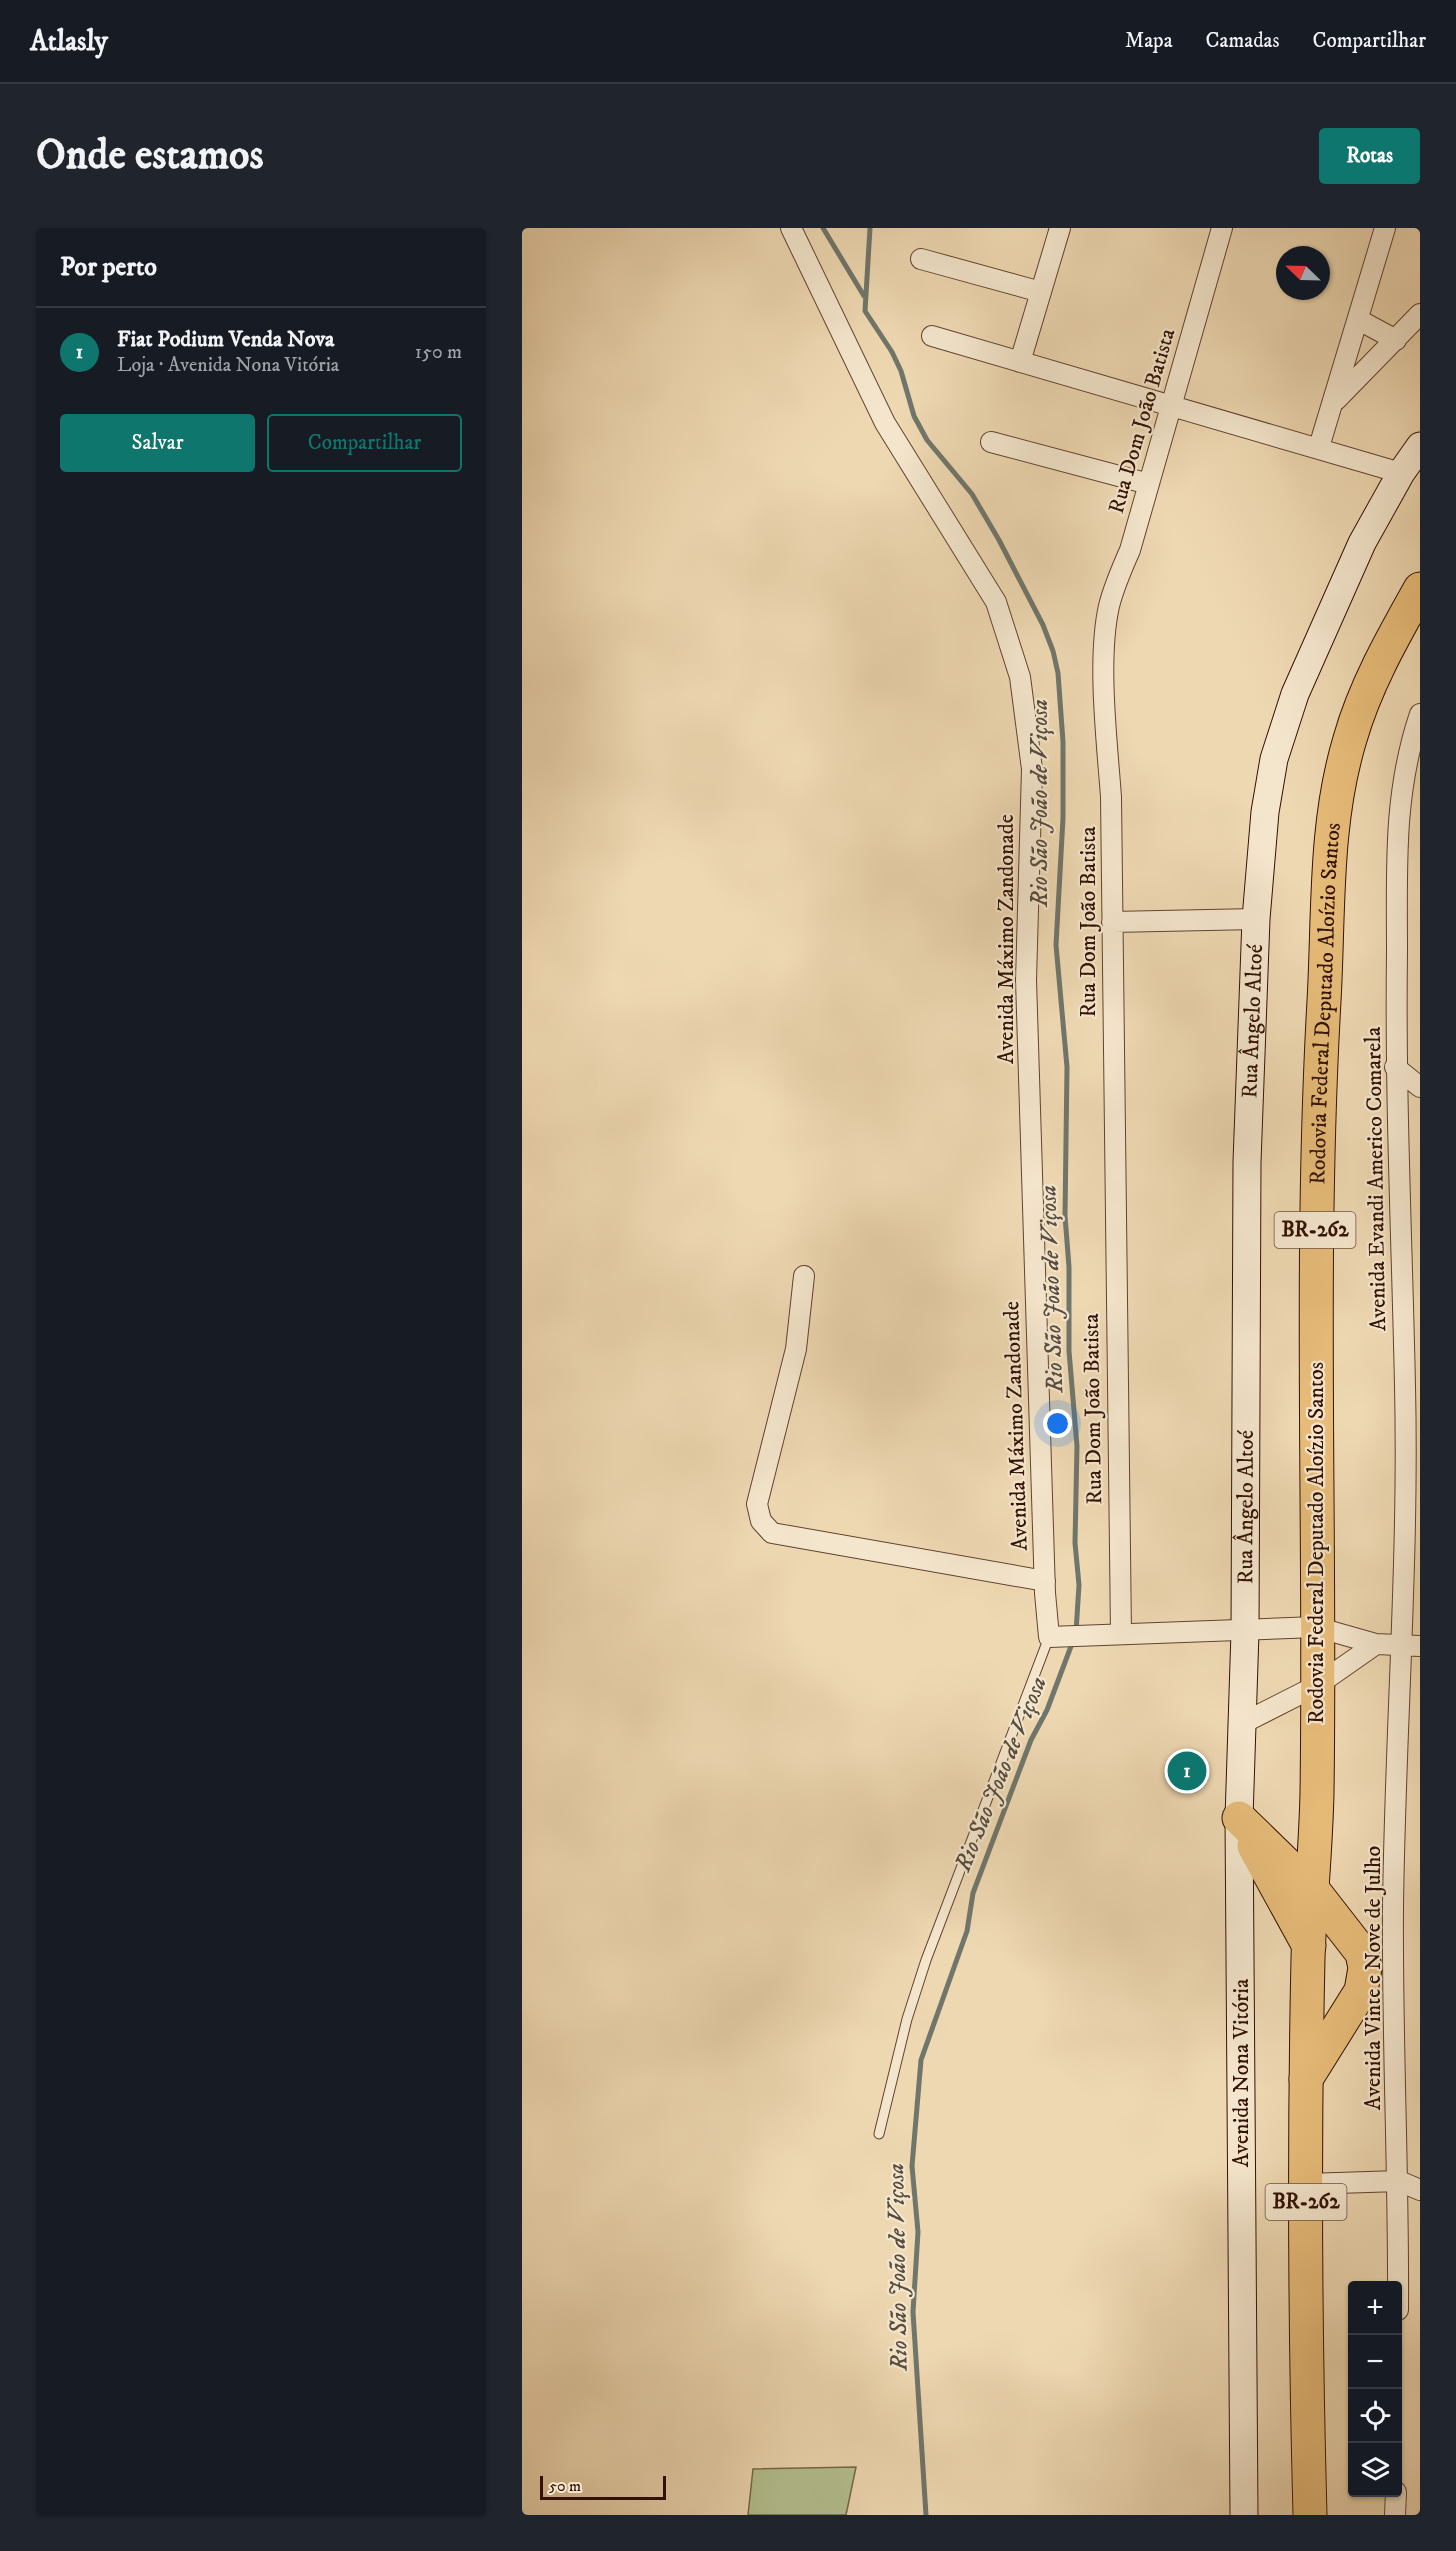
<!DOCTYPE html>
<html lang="pt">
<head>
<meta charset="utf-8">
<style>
	:root { --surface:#171b24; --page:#20242c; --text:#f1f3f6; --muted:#9ea1a6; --line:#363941; --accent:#0f766e }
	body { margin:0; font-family:"IM FELL DW Pica",serif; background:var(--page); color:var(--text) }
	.controls { position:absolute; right:18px; bottom:18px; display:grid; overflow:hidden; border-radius:6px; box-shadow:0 2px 4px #0004 }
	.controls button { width:54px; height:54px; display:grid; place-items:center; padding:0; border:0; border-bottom:2px solid var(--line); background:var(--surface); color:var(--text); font:30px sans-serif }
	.compass { position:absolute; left:754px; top:18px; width:54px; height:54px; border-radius:50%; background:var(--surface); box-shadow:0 2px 4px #0004; rotate:293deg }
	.scale { position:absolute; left:18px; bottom:15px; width:126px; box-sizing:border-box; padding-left:6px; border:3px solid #321103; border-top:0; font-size:16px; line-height:21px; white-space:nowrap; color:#321103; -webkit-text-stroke:4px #f4e6cd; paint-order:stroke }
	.you { position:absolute; left:536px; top:1196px; width:21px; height:21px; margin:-15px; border:4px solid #fff; border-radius:50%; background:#1a73e8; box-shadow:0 0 0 9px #1a73e833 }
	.badge { display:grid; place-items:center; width:39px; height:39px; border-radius:50%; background:var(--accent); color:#fff; font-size:20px; font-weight:700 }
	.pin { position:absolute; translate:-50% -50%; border:3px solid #fff; box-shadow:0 2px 6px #0006 }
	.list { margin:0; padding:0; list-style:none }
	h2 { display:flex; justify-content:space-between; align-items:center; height:78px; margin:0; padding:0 24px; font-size:26px }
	h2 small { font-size:20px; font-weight:400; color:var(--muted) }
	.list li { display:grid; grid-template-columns:39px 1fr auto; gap:18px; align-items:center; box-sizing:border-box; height:90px; padding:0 24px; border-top:2px solid var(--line) }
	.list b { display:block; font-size:22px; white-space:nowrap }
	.list p { margin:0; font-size:20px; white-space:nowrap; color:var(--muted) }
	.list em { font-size:20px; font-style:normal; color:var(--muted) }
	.actions { display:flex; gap:12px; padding:18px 24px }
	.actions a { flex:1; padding:14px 0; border:2px solid var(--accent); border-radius:6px; text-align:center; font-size:21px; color:var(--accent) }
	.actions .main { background:var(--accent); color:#fff }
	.icon { flex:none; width:33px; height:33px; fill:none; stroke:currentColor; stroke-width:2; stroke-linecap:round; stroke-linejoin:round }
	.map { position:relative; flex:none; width:898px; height:2287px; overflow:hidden; border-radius:6px }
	header { display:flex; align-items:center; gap:36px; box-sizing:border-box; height:84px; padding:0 30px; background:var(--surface); border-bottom:2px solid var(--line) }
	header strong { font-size:28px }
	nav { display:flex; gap:33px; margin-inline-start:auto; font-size:21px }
	.intro { display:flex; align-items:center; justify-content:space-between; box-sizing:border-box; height:144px; padding:0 36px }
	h1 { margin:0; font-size:42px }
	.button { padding:15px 27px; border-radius:6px; background:var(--accent); color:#fff; font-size:21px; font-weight:700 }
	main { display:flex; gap:36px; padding:0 36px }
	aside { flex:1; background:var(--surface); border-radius:6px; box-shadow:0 2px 4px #0004 }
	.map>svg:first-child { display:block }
	.green { fill:#b4c090; stroke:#73684a; stroke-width:1.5 }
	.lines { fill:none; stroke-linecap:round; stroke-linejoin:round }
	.stream { stroke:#70766b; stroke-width:5 }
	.lane-casing { stroke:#61432f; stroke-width:11 }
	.street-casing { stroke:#61432f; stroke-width:22 }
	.secondary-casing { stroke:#321103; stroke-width:29 }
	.highway-casing { stroke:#321103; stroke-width:35 }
	.lane { stroke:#f4e6cd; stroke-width:9 }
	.street { stroke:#f4e6cd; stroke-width:20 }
	.secondary { stroke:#f4e6cd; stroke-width:27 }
	.highway { stroke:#e7bc79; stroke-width:33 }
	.labels { text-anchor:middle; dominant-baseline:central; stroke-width:4.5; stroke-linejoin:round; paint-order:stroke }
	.shield { fill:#f4e6cd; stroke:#6c5140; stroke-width:1.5 }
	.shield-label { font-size:21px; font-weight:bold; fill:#321103 }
	.street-label { font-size:22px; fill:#321103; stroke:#f4e6cd }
	.water-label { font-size:24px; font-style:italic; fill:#564c40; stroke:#f4e6cd }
</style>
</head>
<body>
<header>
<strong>Atlasly</strong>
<nav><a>Mapa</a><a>Camadas</a><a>Compartilhar</a></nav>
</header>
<div class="intro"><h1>Onde estamos</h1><a class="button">Rotas</a></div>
<main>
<aside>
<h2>Por perto<small></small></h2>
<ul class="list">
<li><span class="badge">1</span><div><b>Fiat Podium Venda Nova</b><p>Loja · Avenida Nona Vitória</p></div><em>150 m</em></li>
</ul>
<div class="actions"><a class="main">Salvar</a><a>Compartilhar</a></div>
</aside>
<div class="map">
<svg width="898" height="2287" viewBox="0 0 898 2287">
	<rect width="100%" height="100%" fill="#eed8b2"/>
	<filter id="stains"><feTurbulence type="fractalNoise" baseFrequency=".00333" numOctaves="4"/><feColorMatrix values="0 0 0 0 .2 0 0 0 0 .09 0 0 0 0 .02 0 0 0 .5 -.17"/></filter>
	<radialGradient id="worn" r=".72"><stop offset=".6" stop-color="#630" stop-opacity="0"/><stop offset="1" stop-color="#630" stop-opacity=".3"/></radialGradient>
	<path class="green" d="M334,2239L324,2287H226L231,2241Z"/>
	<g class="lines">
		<path class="stream" d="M301,0L342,68
			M348,0L343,83L370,124L379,143L392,188L405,212L450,266L477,312L521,397L531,423L536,445L541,514V590L534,717L545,839L543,988L547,1039V1123L555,1218L553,1315L557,1357L554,1404
			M404,2287L391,2084L396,2004L390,1938L399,1832L445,1703L451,1665L509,1512L525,1482L551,1413"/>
		<g class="lane-casing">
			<path id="lane" d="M357,1906L385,1791L404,1732L527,1409"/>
		</g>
		<g class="street-casing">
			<path id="street" d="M269,0L363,195L474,374L498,449L510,541L504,752L523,1365L527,1409L794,1399L854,1416L898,1418
				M399,31L519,64
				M837,92L874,112
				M410,108L879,245
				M498,134L538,0
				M814,172L898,86
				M469,214L627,256
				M797,219L863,0
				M590,694L734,691
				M873,839L898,859
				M282,1048L274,1121L235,1276L239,1293L250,1305L523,1353
				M599,1406L589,569C585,513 575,432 587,378C592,358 600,340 608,322L700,0
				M721,1495L794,1458L854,1416
				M784,1956L877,1953L898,1962
				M876,2082C877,1948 870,1814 871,1680C873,1506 887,1332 883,1158C880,1013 873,869 875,724C875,640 871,566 898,486
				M873,2287L874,2264"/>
		</g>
		<g class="secondary-casing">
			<g id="secondary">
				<path id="s1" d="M722,2287L717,1590L723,1404L725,934L734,691L743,584L752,531L773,466L840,315L879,245L898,218"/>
			</g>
		</g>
		<g class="highway-casing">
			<g id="highway">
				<path d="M717,1590L791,1662L840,1725L843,1740L839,1763L784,1851"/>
				<path d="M732,1618L787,1718"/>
				<path id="s2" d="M788,2287C783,2101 782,1916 786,1730C788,1675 794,1620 795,1564C799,1300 787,1037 802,773C807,685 802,597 828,511C843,458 871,409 898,361"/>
			</g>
		</g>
		<use href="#lane" class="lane"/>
		<use href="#street" class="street"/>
		<use href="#secondary" class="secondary"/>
		<use href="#highway" class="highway"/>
	</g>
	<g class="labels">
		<g class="shield">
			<rect x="752.5" y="984" width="81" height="36" rx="4.5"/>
			<rect x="743.5" y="1956" width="81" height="36" rx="4.5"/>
		</g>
		<g class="shield-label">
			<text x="793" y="1002">BR-262</text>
			<text x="784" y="1974">BR-262</text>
		</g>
		<g class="street-label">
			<text transform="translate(620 193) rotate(-74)">Rua Dom João Batista</text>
			<text transform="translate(566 694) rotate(-90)">Rua Dom João Batista</text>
			<text transform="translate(484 711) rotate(-90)">Avenida Máximo Zandonade</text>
			<text stroke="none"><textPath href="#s2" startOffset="1512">Rodovia Federal Deputado Aloízio Santos</textPath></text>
			<text stroke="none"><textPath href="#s1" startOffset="1494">Rua Ângelo Altoé</textPath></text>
			<text transform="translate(854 951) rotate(-91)">Avenida Evandi Americo Comarela</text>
			<text transform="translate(571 1181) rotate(-91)">Rua Dom João Batista</text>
			<text transform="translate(494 1198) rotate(-92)">Avenida Máximo Zandonade</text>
			<text stroke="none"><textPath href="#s1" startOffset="1008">Rua Ângelo Altoé</textPath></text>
			<text transform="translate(794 1315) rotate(-90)">Rodovia Federal Deputado Aloízio Santos</text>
			<text transform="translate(851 1750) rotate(-90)">Avenida Vinte e Nove de Julho</text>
			<text transform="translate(719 1845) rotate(-90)">Avenida Nona Vitória</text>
		</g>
		<g class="water-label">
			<text transform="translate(518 575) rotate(-90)">Rio São João de Viçosa</text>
			<text transform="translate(530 1061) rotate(-92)">Rio São João de Viçosa</text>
			<text transform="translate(479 1546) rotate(-68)">Rio São João de Viçosa</text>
			<text transform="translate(376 2039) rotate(-91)">Rio São João de Viçosa</text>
		</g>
	</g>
	<rect width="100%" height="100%" filter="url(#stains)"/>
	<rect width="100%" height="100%" fill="url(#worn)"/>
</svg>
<div class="controls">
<button>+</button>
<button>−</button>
<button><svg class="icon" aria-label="locate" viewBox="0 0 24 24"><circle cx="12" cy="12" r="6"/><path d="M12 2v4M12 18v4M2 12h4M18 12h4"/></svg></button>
<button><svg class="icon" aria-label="layers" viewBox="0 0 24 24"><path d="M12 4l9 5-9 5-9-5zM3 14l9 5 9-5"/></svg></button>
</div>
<svg class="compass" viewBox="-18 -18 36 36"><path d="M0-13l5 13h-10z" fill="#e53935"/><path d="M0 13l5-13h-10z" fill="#9ea1a6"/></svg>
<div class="scale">50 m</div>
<div class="you"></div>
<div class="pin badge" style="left:665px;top:1543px">1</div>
</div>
</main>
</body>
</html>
